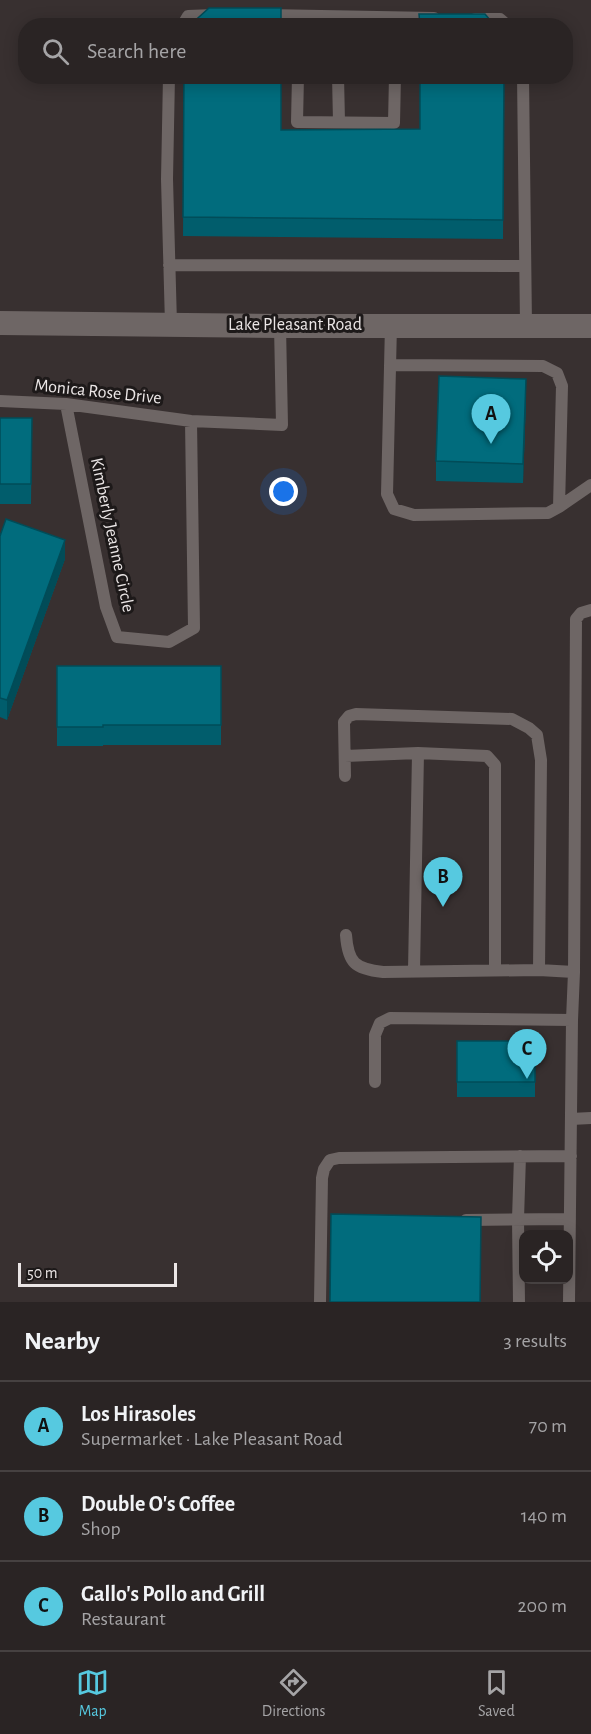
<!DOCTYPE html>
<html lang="en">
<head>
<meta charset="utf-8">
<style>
	:root { --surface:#2a2424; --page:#322c2c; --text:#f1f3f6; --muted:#a5a4a6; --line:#464141; --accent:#56c9e0 }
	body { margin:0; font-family:"Alegreya Sans",sans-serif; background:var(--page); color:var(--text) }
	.controls { position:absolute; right:18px; bottom:18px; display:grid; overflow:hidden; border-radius:12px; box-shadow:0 3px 15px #0003 }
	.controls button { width:54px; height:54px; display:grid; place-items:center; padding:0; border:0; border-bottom:2px solid var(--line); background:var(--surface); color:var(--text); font:30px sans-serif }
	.scale { position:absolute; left:18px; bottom:15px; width:159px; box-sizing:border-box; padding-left:6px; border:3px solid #ebe6e6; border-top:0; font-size:16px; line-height:21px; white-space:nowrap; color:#ebe6e6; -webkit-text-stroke:4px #1d1919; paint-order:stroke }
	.you { position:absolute; left:284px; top:492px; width:21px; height:21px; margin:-15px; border:4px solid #fff; border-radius:50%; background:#1a73e8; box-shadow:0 0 0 9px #1a73e833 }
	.badge { display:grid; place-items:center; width:39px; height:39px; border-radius:50%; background:var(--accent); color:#111; font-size:20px; font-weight:700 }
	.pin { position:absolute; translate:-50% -50px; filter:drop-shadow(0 2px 3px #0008) }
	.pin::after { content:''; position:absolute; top:32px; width:21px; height:18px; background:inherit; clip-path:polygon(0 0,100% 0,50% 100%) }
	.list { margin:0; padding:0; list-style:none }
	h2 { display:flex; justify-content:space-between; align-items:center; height:78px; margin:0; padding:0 24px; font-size:26px }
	h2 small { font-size:20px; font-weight:400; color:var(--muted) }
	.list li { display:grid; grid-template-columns:39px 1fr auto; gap:18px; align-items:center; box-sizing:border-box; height:90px; padding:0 24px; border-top:2px solid var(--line) }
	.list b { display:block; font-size:22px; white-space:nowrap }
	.list p { margin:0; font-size:20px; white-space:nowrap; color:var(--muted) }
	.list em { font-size:20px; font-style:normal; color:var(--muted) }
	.icon { flex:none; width:33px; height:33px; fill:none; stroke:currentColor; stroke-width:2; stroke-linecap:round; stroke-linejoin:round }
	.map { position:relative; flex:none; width:591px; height:1302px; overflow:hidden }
	.search { position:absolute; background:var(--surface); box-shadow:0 3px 15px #0003; left:18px; right:18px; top:18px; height:66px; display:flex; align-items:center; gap:15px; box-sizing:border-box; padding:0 21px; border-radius:24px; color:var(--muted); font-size:22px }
	.sheet { height:348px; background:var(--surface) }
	nav { display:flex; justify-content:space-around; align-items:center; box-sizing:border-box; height:84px; border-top:2px solid var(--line); background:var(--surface); font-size:16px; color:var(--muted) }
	nav a { display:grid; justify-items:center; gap:3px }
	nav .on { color:var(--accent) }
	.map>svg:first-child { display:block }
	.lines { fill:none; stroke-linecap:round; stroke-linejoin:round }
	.lane { stroke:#6e6665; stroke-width:12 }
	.street { stroke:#6e6665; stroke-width:24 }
	.wall { fill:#015d6c }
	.shaded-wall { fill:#014c58 }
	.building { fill:#016c7d; stroke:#014c58; stroke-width:1.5 }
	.labels { text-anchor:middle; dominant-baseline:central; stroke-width:6; stroke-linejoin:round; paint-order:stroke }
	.street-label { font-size:18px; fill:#ebe6e6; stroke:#1d1919 }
</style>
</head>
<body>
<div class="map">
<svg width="591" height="1302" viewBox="0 0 591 1302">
	<rect width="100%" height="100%" fill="#383030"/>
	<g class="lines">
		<path class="lane" d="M265,15L434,18
			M475,19H500L508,26
			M182,26L188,16L215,15
			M169,76L167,179L171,324
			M298,76L297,122L394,123L395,76
			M338,76L339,122
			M523,76L526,325
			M169,265L525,266
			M390,365L543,366L557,373L562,386L559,507L548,513L414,515L394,509L387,494L391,325
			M0,401L66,404L191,421L282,425L280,326
			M66,404L106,607L117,637L169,642L194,628L191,421
			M559,507L591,485
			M345,756L418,753
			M345,776L344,722L349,716L356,714L512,719L529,728L537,735L541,760L539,970
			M346,935C348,963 355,969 383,972L539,970L574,972
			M414,971L418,753L487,756L495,765V970
			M375,1082V1035L380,1023L390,1018L572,1020
			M571,1119L591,1118
			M466,1220L570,1219
			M320,1302L322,1178L324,1169L330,1160L339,1158L571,1156
			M519,1302L518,1219L520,1156
			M569,1302L572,1020L574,972L576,619L581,613L591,610"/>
		<path class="street" d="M0,323L280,326H591"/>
	</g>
	<path class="wall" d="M184,76L281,130L420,129L504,76L503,239L183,236Z
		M526,399L523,483L436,481V461Z
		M0,418H32L31,504H0Z
		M0,536L65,559L7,720L0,717Z
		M57,666H221V745H103V746H57Z
		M457,1041H535V1097H457Z"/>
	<path class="shaded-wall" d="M526,379V399L523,483V464Z
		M65,540V559L7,720V700Z"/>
	<path class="building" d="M209,8H281V26H189Z
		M419,14H485L495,26H420Z
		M184,76H281V130L420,129V76H504L503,220L183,217Z
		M439,376L526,379L523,464L436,461Z
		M0,418H32L31,484H0Z
		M6,519L65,540L7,700L0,698V536Z
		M57,666H221V725H103V727H57Z
		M457,1041H535V1082H457Z
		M331,1214L481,1217L480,1302H330Z"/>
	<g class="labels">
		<g class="street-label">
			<text x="295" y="325">Lake Pleasant Road</text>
			<text transform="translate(98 392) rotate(6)">Monica Rose Drive</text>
			<text transform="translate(112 535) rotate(78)">Kimberly Jeanne Circle</text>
		</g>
	</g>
</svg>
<div class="controls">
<button><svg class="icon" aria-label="locate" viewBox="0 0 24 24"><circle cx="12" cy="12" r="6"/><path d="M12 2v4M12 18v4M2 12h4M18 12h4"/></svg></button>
</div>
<div class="scale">50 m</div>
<div class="you"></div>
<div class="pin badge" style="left:491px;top:444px">A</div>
<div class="pin badge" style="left:443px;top:907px">B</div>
<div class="pin badge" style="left:527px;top:1079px">C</div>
<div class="search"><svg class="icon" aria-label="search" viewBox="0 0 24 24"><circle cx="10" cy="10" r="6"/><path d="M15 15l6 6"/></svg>Search here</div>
</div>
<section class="sheet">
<h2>Nearby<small>3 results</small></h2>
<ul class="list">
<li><span class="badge">A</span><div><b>Los Hirasoles</b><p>Supermarket · Lake Pleasant Road</p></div><em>70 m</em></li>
<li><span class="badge">B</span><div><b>Double O's Coffee</b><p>Shop</p></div><em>140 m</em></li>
<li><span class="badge">C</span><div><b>Gallo's Pollo and Grill</b><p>Restaurant</p></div><em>200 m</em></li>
</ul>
</section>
<nav>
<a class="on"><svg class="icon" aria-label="map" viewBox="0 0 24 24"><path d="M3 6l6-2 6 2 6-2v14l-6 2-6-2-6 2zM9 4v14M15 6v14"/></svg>Map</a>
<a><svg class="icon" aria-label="directions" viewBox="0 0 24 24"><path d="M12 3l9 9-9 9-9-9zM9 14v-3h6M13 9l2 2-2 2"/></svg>Directions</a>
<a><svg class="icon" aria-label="saved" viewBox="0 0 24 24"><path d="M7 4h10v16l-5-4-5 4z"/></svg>Saved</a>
</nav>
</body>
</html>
